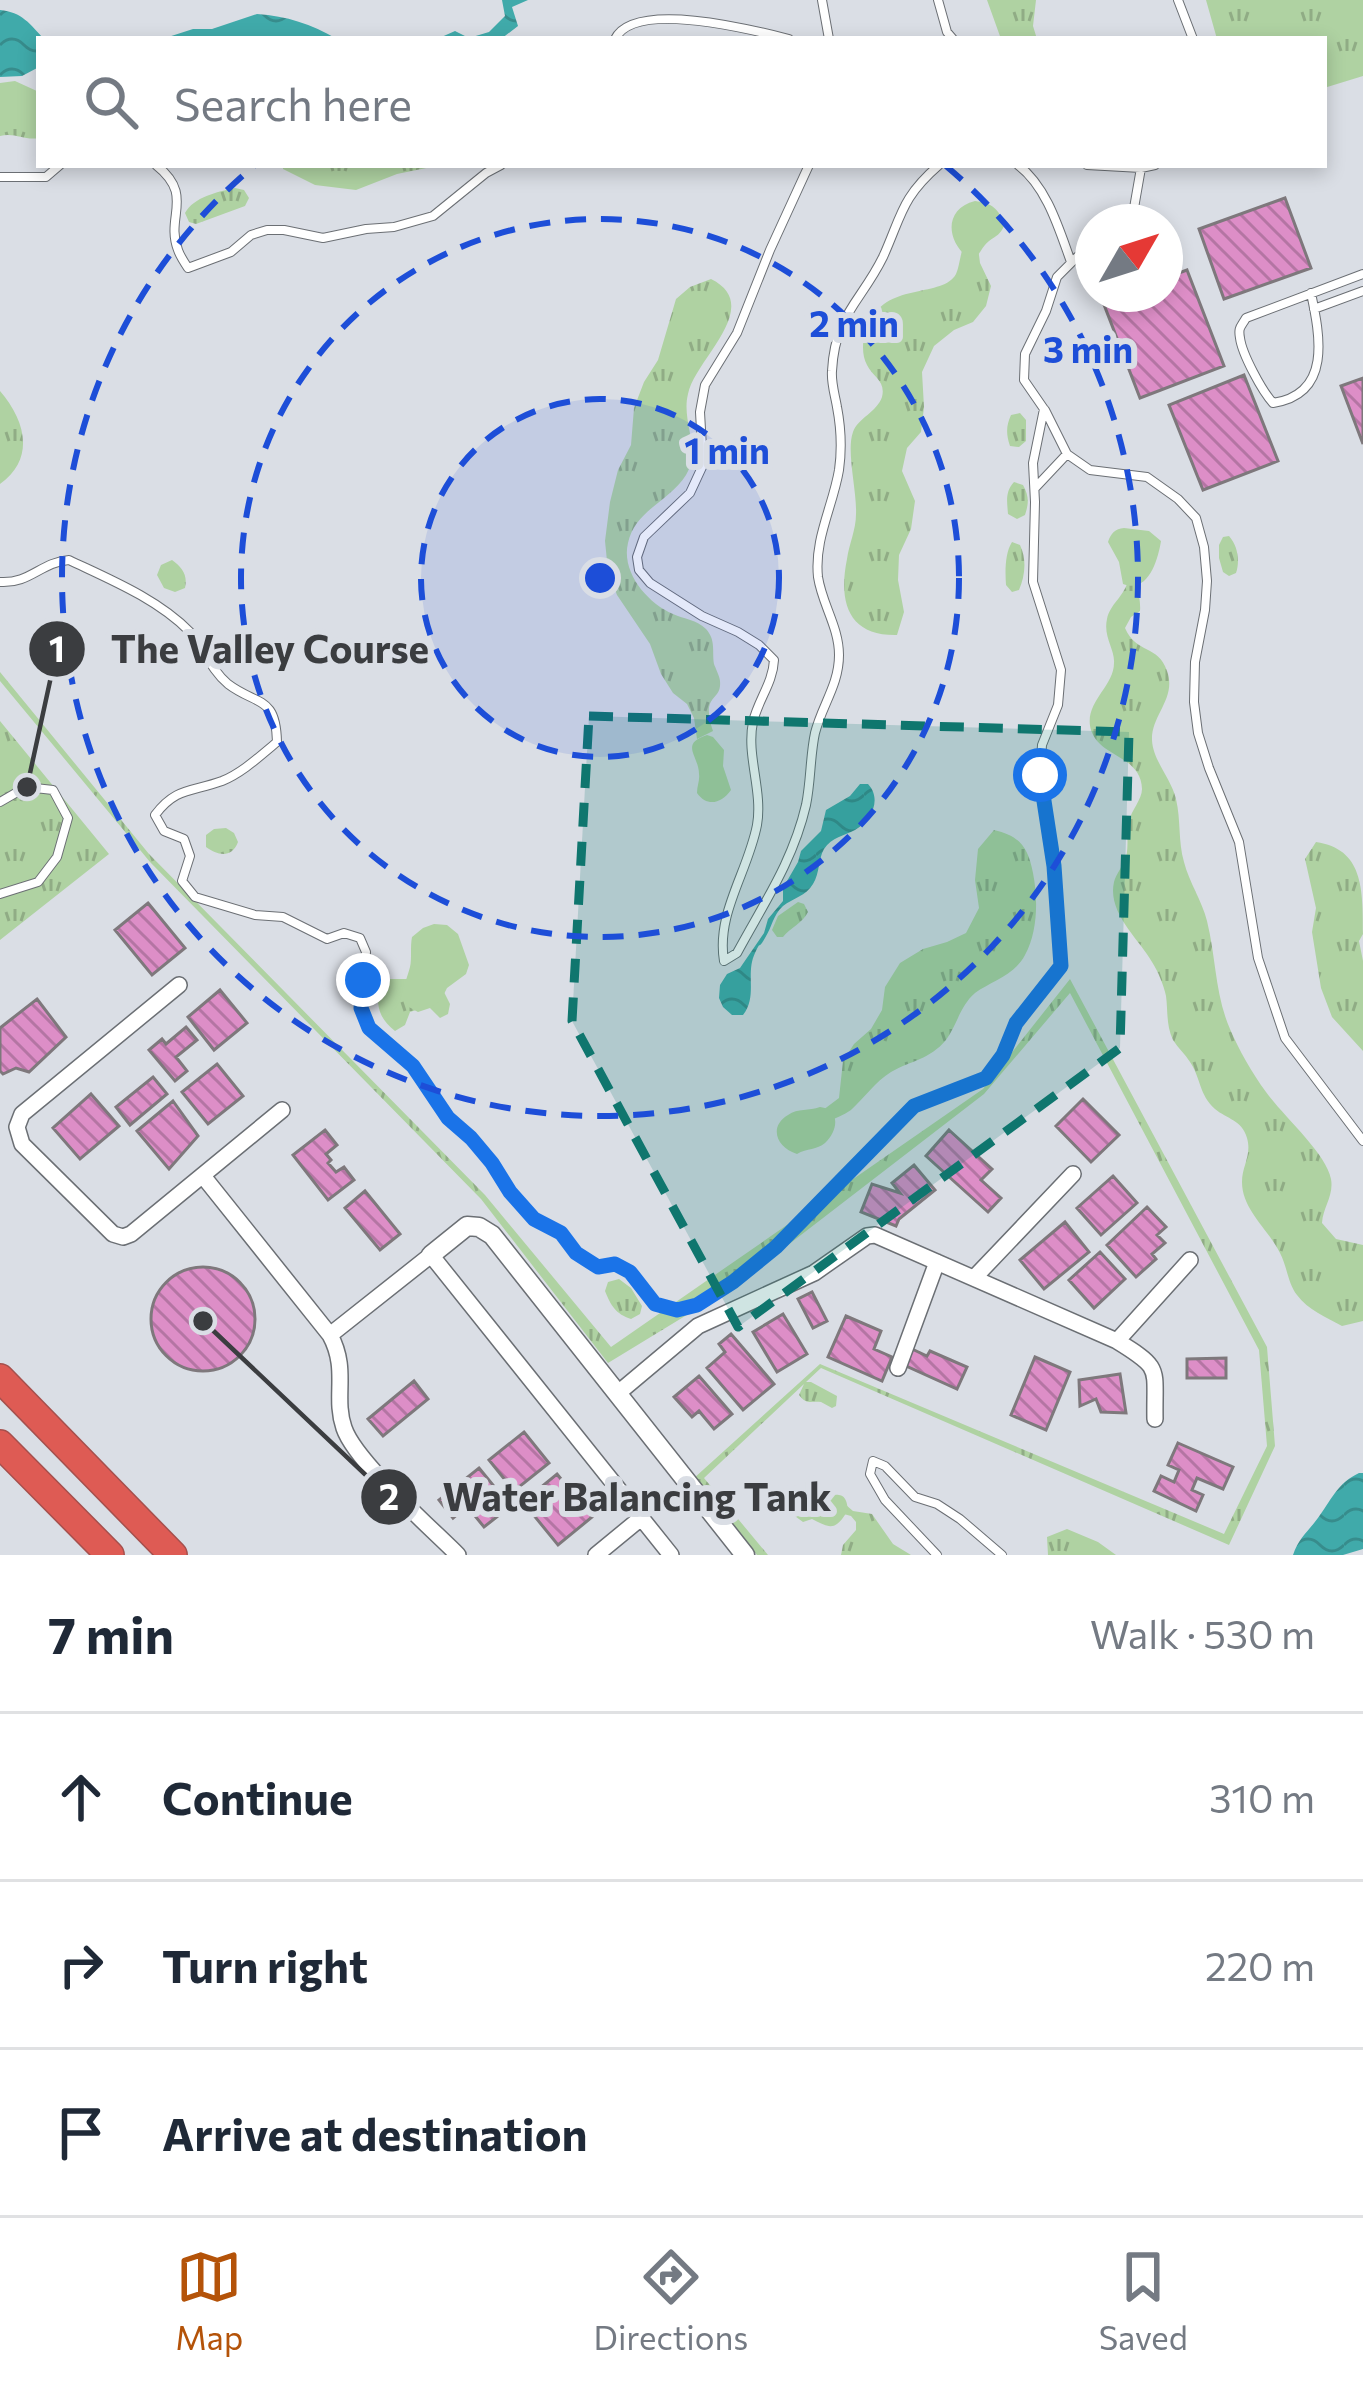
<!DOCTYPE html>
<html lang="en">
<head>
<meta charset="utf-8">
<style>
	:root { --surface:#fff; --page:#f6f6f7; --text:#1f2937; --muted:#747a83; --line:#e0e1e3; --accent:#b45309 }
	body { margin:0; font-family:Commissioner,sans-serif; background:var(--page); color:var(--text) }
	.compass { position:absolute; left:1075px; top:204px; width:108px; height:108px; border-radius:50%; background:var(--surface); box-shadow:0 6px 18px #0003; rotate:51deg }
	.stop { position:absolute; width:36px; height:36px; margin:-27px; border:9px solid #1a73e8; border-radius:50%; background:#fff }
	.stop.end { background:#1a73e8; border-color:#fff; box-shadow:0 3px 12px #0008 }
	.list { margin:0; padding:0; list-style:none }
	h2 { display:flex; justify-content:space-between; align-items:center; height:156px; margin:0; padding:0 48px; font-size:51px }
	h2 small { font-size:39px; font-weight:400; color:var(--muted) }
	.list li { display:grid; grid-template-columns:78px 1fr auto; gap:36px; align-items:center; box-sizing:border-box; height:168px; padding:0 48px; border-top:3px solid var(--line) }
	.list b { display:block; font-size:45px; white-space:nowrap }
	.list em { font-size:39px; font-style:normal; color:var(--muted) }
	.icon { flex:none; width:66px; height:66px; fill:none; stroke:currentColor; stroke-width:2; stroke-linecap:round; stroke-linejoin:round }
	.map { position:relative; flex:none; width:1363px; height:1555px; overflow:hidden }
	.search { position:absolute; background:var(--surface); box-shadow:0 6px 18px #0003; left:36px; right:36px; top:36px; height:132px; display:flex; align-items:center; gap:30px; box-sizing:border-box; padding:0 42px; border-radius:0px; color:var(--muted); font-size:45px }
	.sheet { height:660px; background:var(--surface) }
	nav { display:flex; justify-content:space-around; align-items:center; box-sizing:border-box; height:168px; border-top:3px solid var(--line); background:var(--surface); font-size:33px; color:var(--muted) }
	nav a { display:grid; justify-items:center; gap:6px }
	nav .on { color:var(--accent) }
	.map>svg:first-child { display:block }
	.grass { fill:url(#grass-tufts) }
	.pitch { fill:#afd2a2 }
	.water { fill:url(#water-waves) }
	.building { fill:url(#building-back-hatch); stroke:#7e787c; stroke-width:3 }
	.lines { fill:none; stroke-linecap:round; stroke-linejoin:round }
	.service-casing { stroke:#6b6f74; stroke-width:10 }
	.minor-casing { stroke:#6b6f74; stroke-width:18 }
	.tertiary-casing { stroke:#6b6f74; stroke-width:21 }
	.motorway-casing { stroke:#a5504d; stroke-width:30 }
	.service { stroke:#fff; stroke-width:8 }
	.minor { stroke:#fff; stroke-width:15 }
	.tertiary { stroke:#fff; stroke-width:18 }
	.motorway { stroke:#de5b54; stroke-width:27 }
	.route { stroke:#1a73e8; stroke-width:15 }
	.marked { fill:#0f766e; fill-opacity:0.2; stroke:#0f766e; stroke-width:9; stroke-dasharray:24 15; stroke-linejoin:round }
	.ring { fill:none; stroke:#1d4ed8; stroke-width:6; stroke-dasharray:21 15 }
	.centre { fill:#1d4ed8; stroke:#dadee5; stroke-width:6 }
	.ring-label { font-size:36px; text-anchor:middle; font-weight:bold; fill:#1d4ed8; stroke:#dadee5; stroke-width:12; stroke-linejoin:round; paint-order:stroke }
	.leader { fill:none; stroke:#3b3d40; stroke-width:4.5 }
	.callout-dot { fill:#3b3d40; stroke:#dadee5; stroke-width:4.5 }
	.mark-label { font-size:36px; text-anchor:middle; font-weight:bold; fill:#fff }
	.callout-label { font-size:39px; text-anchor:middle; font-weight:bold; fill:#3b3d40; stroke:#dadee5; stroke-width:12; stroke-linejoin:round; paint-order:stroke }
</style>
</head>
<body>
<div class="map">
<svg width="1363" height="1555" viewBox="0 0 1363 1555">
	<defs>
		<pattern id="grass-tufts" width="24" height="20" patternUnits="userSpaceOnUse" patternTransform="scale(3)"><rect width="24" height="20" fill="#afd2a2"/><path d="M3 7l-1-3M5 7V3M7 7l1-3M15 17l-1-3M17 17v-4M19 17l1-3" fill="none" stroke="#90ac85"/></pattern>
		<pattern id="water-waves" width="16" height="10" patternUnits="userSpaceOnUse" patternTransform="scale(3)"><rect width="16" height="10" fill="#40aaaa"/><path d="M0 5q4-4 8 0t8 0" fill="none" stroke="#378c8c"/></pattern>
		<pattern id="building-back-hatch" width="6" height="6" patternUnits="userSpaceOnUse" patternTransform="scale(3)"><rect width="6" height="6" fill="#dd8ec7"/><path d="M-1 5l2 2M0 0l6 6M5-1l2 2" fill="none" stroke="#b475a3"/></pattern>
	</defs>
	<rect width="100%" height="100%" fill="#dadee5"/>
	<path class="grass" d="M987,0H1036L1033,26L1037,39H1001Z
		M1206,0H1363V76L1324,88V39H1217Z
		M15,81L39,92V138C25,141 15,132 0,136V83Z
		M283,165H441L397,174L356,190L315,185L283,169Z
		M235,188L244,190L249,198L245,206L196,224L189,222L185,213C194,197 217,192 235,188Z
		M978,247L980,263L991,286L986,306L973,322L954,330L934,346L922,372L924,407L921,432L907,448L902,471L915,501L911,529L899,555L898,580L904,612L897,635C849,636 838,603 847,559C849,544 856,530 856,514C857,491 846,451 853,432C858,418 877,412 882,397C886,381 873,377 867,365C860,352 863,333 870,321C889,282 943,298 956,274C959,268 960,256 963,248Z
		M711,279C765,306 695,359 688,394C681,422 702,449 686,475C670,501 635,510 628,543C621,572 647,603 673,614C684,619 697,620 706,629C716,640 712,651 714,664C715,667 720,677 720,681C722,703 700,692 713,731L697,739L694,718L687,704L673,693L661,674L650,644L617,595L608,571L605,541L610,502L618,470L631,445L634,408L644,382L658,360L676,299L690,287Z
		M0,391C25,420 36,458 0,484Z
		M1020,413L1026,420V441L1019,447L1010,446C1006,434 1006,426 1011,415Z
		M1014,482L1023,485C1029,496 1029,503 1025,515L1017,519L1008,514C1007,501 1005,492 1014,482Z
		M1229,536C1238,546 1240,561 1236,573L1229,576L1223,572L1219,558V545L1223,537Z
		M1012,542L1020,545C1027,560 1025,576 1019,590L1012,592L1006,585C1005,571 1005,553 1012,542Z
		M172,560C182,567 188,575 185,588L175,592L164,588L157,575L161,565Z
		M1128,581H1139C1137,592 1141,601 1140,611L1131,617L1125,628C1137,655 1158,644 1167,671C1177,698 1151,715 1152,740C1153,761 1171,778 1176,799C1181,820 1178,841 1184,862C1189,882 1202,901 1207,921C1216,957 1215,995 1230,1029C1239,1050 1252,1073 1266,1092C1283,1116 1326,1153 1331,1179C1334,1196 1323,1207 1322,1223L1336,1239L1363,1245V1321L1342,1326C1326,1317 1308,1310 1297,1295C1288,1284 1287,1266 1280,1253C1269,1230 1242,1210 1242,1182C1242,1166 1252,1155 1247,1138C1242,1120 1227,1119 1215,1109C1199,1095 1201,1078 1190,1062C1185,1054 1178,1048 1173,1040C1166,1025 1168,1011 1166,996C1164,986 1158,971 1152,962C1139,939 1107,913 1114,882C1116,874 1123,866 1126,857C1129,846 1126,833 1129,822C1131,810 1142,800 1142,789C1141,755 1100,758 1091,730C1083,703 1114,687 1114,663C1115,649 1103,637 1107,619C1110,604 1123,598 1128,581Z
		M0,672L149,854L485,1195L611,1347L983,1089L1070,979L1267,1347L1275,1446L1229,1545L821,1368L806,1382H811L837,1396L836,1406L832,1408L821,1402C810,1401 807,1405 799,1395L804,1384L704,1478L768,1555H757L693,1479L820,1364L1224,1534L1267,1446L1259,1350L1070,993L984,1094L736,1285L608,1363L481,1199L150,862L0,681Z
		M0,721L109,854L0,940Z
		M226,828L234,833L238,842C232,858 218,856 206,847V835L214,829Z
		M994,830C1020,836 1028,847 1033,873C1038,898 1038,932 1025,955C1014,976 991,981 975,993C960,1006 957,1025 946,1040C929,1060 912,1060 891,1072C875,1082 865,1097 851,1110C844,1115 835,1118 827,1122L819,1113L839,1098L843,1061L854,1044L871,1029L882,1010L885,987L900,963L923,949L947,942L966,933L979,908L975,880L978,849Z
		M1316,842C1363,849 1363,888 1363,934L1359,941L1363,961V1051L1332,1017L1321,988L1312,932L1316,908L1305,859Z
		M798,902L804,904L808,912C803,923 790,928 783,937H777L772,930L778,916Z
		M388,979H410L441,986L450,1004L448,1014L440,1018L428,1006L410,1012L405,1025L395,1031C380,1019 377,1009 378,990Z
		M619,1279L631,1288L642,1306L640,1314L631,1319C616,1314 611,1306 605,1291L608,1282Z
		M846,1505L853,1511L872,1514L893,1544L911,1555H841L843,1545L856,1530V1522L851,1516L840,1513Z
		M1067,1529L1098,1542L1116,1555H1048L1047,1537Z"/>
	<path class="pitch" d="M975,201C992,203 1000,209 1004,226C1000,235 997,235 989,241C979,249 982,257 968,258C946,240 944,209 975,201Z
		M1124,528L1149,531L1161,541C1158,560 1148,594 1123,584L1119,562L1108,542C1111,533 1115,529 1124,528Z
		M707,735L713,737L724,750L723,766L731,790C721,804 707,807 697,793C697,786 700,780 699,774C699,756 679,744 707,735Z
		M434,924L447,925L458,934L469,965L466,974L447,988L441,1000L430,1008L418,1012L407,1006C400,989 406,983 410,967C412,958 410,947 412,937L423,928Z
		M820,1107C841,1109 838,1131 825,1143C817,1150 807,1148 797,1154C777,1148 768,1127 788,1115C798,1108 809,1111 820,1107Z
		M799,1486H808L826,1495C840,1495 846,1492 848,1510C835,1532 830,1528 812,1519L803,1522L788,1511C787,1499 789,1493 799,1486Z"/>
	<path class="water" d="M502,0H528L512,7L518,26L501,39H437L455,31L469,38L489,32L505,16Z
		M0,10C22,12 30,24 44,39H39V67L22,76L0,77Z
		M257,14C287,16 311,24 337,39H162L193,29H212Z
		M860,784H868C882,799 872,820 855,830C844,836 832,837 824,849C818,859 820,873 813,884C806,896 793,898 783,906C773,915 772,927 765,938C757,952 762,938 755,953C745,974 758,996 743,1015H732L723,1007L719,998L720,985L727,974L740,968L764,933L768,919L783,901V888L798,862L801,851L821,831L826,810L850,796Z
		M1359,1473H1363V1549L1343,1555H1293C1299,1537 1310,1530 1320,1515C1333,1497 1338,1483 1359,1473Z"/>
	<path class="building" d="M1285,198L1311,268L1224,299L1199,229Z
		M1187,270L1224,366L1140,398L1103,302L1123,294H1165V278Z
		M1244,375L1278,461L1203,490L1169,405Z
		M1363,378V444L1341,386Z
		M148,903L185,948L152,975L115,930Z
		M220,990L247,1023L214,1050L188,1017Z
		M37,999L66,1037L29,1072L16,1068L3,1074L0,1071V1028Z
		M186,1027L197,1040L176,1057L187,1071L175,1081L149,1050L162,1039L166,1044Z
		M217,1064L243,1096L208,1124L182,1092Z
		M153,1077L167,1094L130,1125L116,1107Z
		M91,1094L119,1126L80,1159L53,1128Z
		M1083,1099L1119,1135L1091,1162L1056,1126Z
		M173,1101L198,1136L169,1169L137,1131Z
		M325,1130L337,1145L326,1154L331,1160L328,1163L336,1172L344,1167L354,1180L328,1200L293,1155Z
		M949,1130L992,1169L981,1180L1001,1198L988,1212L926,1156Z
		M914,1165L935,1190L899,1219L896,1226L861,1212L872,1184L900,1193L892,1183Z
		M1113,1176L1137,1203L1101,1235L1077,1208Z
		M365,1191L400,1234L380,1250L345,1208Z
		M1147,1207L1166,1227L1157,1235L1165,1243L1152,1254L1156,1259L1136,1277L1107,1245Z
		M1065,1222L1089,1252L1044,1289L1020,1260Z
		M1100,1252L1125,1279L1094,1308L1069,1280Z
		M151 1319a52 52 0 1 1 104 0a52 52 0 1 1-104 0Z
		M812,1292L827,1321L813,1328L798,1299Z
		M783,1314L807,1354L777,1372L753,1332Z
		M846,1316L881,1331L874,1349L892,1357L882,1381L828,1357Z
		M731,1334L774,1384L743,1410L707,1368L725,1352L719,1344Z
		M912,1349L927,1356L930,1351L967,1367L957,1389L904,1365Z
		M1035,1357L1070,1372L1046,1430L1011,1415Z
		M1226,1358V1378H1187V1359Z
		M1120,1374L1126,1413L1101,1412L1096,1399L1080,1406L1079,1380Z
		M699,1376L732,1414L714,1429L699,1411L692,1417L674,1397Z
		M414,1381L428,1399L383,1436L368,1419Z
		M524,1432L549,1463L514,1491L489,1460Z
		M1178,1443L1233,1467L1223,1489L1197,1478L1192,1490L1203,1495L1196,1511L1154,1491L1161,1476L1174,1482L1179,1470L1168,1465Z
		M479,1468L493,1485L486,1491L503,1512L484,1527L467,1506L453,1518L439,1500Z
		M557,1474L592,1517L558,1545L523,1502Z"/>
	<g class="lines">
		<g class="service-casing">
			<path id="service" d="M822,0L829,39
				M938,0L947,32L953,39
				M1178,0L1193,39
				M615,39C634,0 750,29 789,39
				M156,165C195,196 165,216 178,250C180,256 184,262 188,268L231,252L251,235L267,230H284L323,238L366,229L394,227L433,216L486,173L501,165
				M809,165L770,250L737,333L705,385L700,412L703,465L690,493L644,537L637,557L639,570L650,583L702,616L738,632L759,645L774,660C773,683 758,700 753,722C746,755 763,791 757,825C748,872 716,913 724,961L737,953C764,903 793,861 806,805C811,781 810,756 815,733C822,705 839,685 839,655C839,627 822,604 818,577C814,539 833,506 839,470C842,449 841,428 837,407C835,395 831,383 832,371C835,314 861,302 883,257C902,215 901,198 939,165
				M1018,165C1047,187 1059,229 1071,262
				M1087,165L1141,168L1155,165
				M0,177H46L60,165
				M1126,222L1134,208L1141,168
				M1311,293C1320,336 1332,394 1273,403C1262,391 1242,354 1240,338C1238,327 1241,327 1246,318L1363,274
				M1314,309L1363,291
				M1045,410L1067,454L1090,470L1147,477L1178,499L1196,518L1204,547L1207,581L1205,610L1195,662L1194,702L1198,733L1209,768L1239,842L1258,958L1285,1038L1363,1141
				M1035,488L1067,454
				M0,582C30,584 41,562 69,560C109,579 158,599 190,632C205,648 209,668 228,684C257,706 276,695 277,742C260,756 242,773 222,781C192,792 176,787 155,815L164,831L184,839L190,856L182,881L195,897L255,915L283,917L327,939L344,933L360,938L366,952L361,1008L369,1027L413,1066L448,1118L471,1138L492,1163L510,1192L534,1219L561,1233L576,1253L598,1267L615,1264L630,1272L655,1304L677,1310L697,1305L733,1282L776,1247L914,1105L985,1078L1003,1055L1016,1023L1061,966L1054,866L1040,775L1042,745L1058,705L1061,670L1033,582L1035,502L1033,463L1044,409L1024,380L1025,354L1046,311L1057,277L1078,256L1093,249
				M0,802L26,787L53,790L68,818L57,857L38,882L0,894
				M937,1555L885,1500L870,1474L873,1461L885,1466L915,1497L937,1504L960,1519L1002,1555"/>
		</g>
		<g class="minor-casing">
			<path id="minor" d="M179,985L22,1114L17,1127L22,1144L113,1234L123,1237L131,1234L282,1110
				M203,1176L330,1335C349,1370 333,1396 344,1428C355,1461 430,1527 458,1555
				M974,1278L1073,1174
				M330,1335L431,1255L671,1555
				M1117,1341L1190,1260
				M898,1368L937,1262
				M617,1394L698,1326L814,1273L867,1236L875,1235L1117,1341C1163,1369 1154,1367 1155,1419
				M596,1555L641,1518"/>
		</g>
		<g class="tertiary-casing">
			<path id="tertiary" d="M431,1255L467,1226L479,1227L492,1235L745,1555"/>
		</g>
		<g class="motorway-casing">
			<path id="motorway" d="M0,1378L173,1555
				M0,1444L110,1555"/>
		</g>
		<use href="#service" class="service"/>
		<use href="#minor" class="minor"/>
		<use href="#tertiary" class="tertiary"/>
		<use href="#motorway" class="motorway"/>
	</g>
	<g class="lines">
		<path class="route" d="M363,980L361,1008L369,1028L413,1066L448,1118L471,1138L492,1163L510,1192L534,1219L561,1233L576,1253L598,1267L615,1264L630,1272L655,1304L677,1310L697,1305L733,1282L776,1247L914,1106L986,1078L1003,1055L1016,1023L1061,966L1054,866L1040,775"/>
	</g>
	<path class="marked" d="M589,716L1129,732L1120,1048L738,1327L572,1021Z"/>
	<circle cx="600" cy="578" r="179" fill="#1d4ed8" fill-opacity=".12"/>
	<g class="ring">
		<circle cx="600" cy="578" r="179"/>
		<circle cx="600" cy="578" r="359"/>
		<path d="M946 166A538 538 0 1 1 254 166"/>
	</g>
	<circle cx="600" cy="578" r="18" class="centre"/>
	<g class="ring-label">
		<text x="854" y="337">2 min</text>
		<text x="1088" y="363">3 min</text>
		<text x="727" y="464">1 min</text>
	</g>
	<path class="leader" d="M27 787L57 649M203 1321L389 1497"/>
	<g class="callout-dot">
		<circle cx="27" cy="787" r="12"/>
		<circle cx="203" cy="1321" r="12"/>
		<circle cx="57" cy="649" r="30"/>
		<circle cx="389" cy="1497" r="30"/>
	</g>
	<g class="mark-label">
		<text x="57" y="662">1</text>
		<text x="389" y="1510">2</text>
	</g>
	<g class="callout-label">
		<text x="270" y="663">The Valley Course</text>
		<text x="637" y="1511">Water Balancing Tank</text>
	</g>
</svg>
<svg class="compass" viewBox="-18 -18 36 36"><path d="M0-13l5 13h-10z" fill="#e53935"/><path d="M0 13l5-13h-10z" fill="#747a83"/></svg>
<div class="stop" style="left:1040px;top:775px"></div>
<div class="stop end" style="left:363px;top:980px"></div>
<div class="search"><svg class="icon" aria-label="search" viewBox="0 0 24 24"><circle cx="10" cy="10" r="6"/><path d="M15 15l6 6"/></svg>Search here</div>
</div>
<section class="sheet">
<h2>7 min<small>Walk · 530 m</small></h2>
<ul class="list">
<li><svg class="icon" aria-label="ahead" viewBox="0 0 24 24"><path d="M12 20V5M6 11l6-6 6 6"/></svg><div><b>Continue</b></div><em>310 m</em></li>
<li><svg class="icon" aria-label="right" viewBox="0 0 24 24"><path d="M7 20v-9h11M14 6l5 5-5 5"/></svg><div><b>Turn right</b></div><em>220 m</em></li>
<li><svg class="icon" aria-label="arrive" viewBox="0 0 24 24"><path d="M6 21V4h12l-3 4 3 4H6"/></svg><div><b>Arrive at destination</b></div></li>
</ul>
</section>
<nav>
<a class="on"><svg class="icon" aria-label="map" viewBox="0 0 24 24"><path d="M3 6l6-2 6 2 6-2v14l-6 2-6-2-6 2zM9 4v14M15 6v14"/></svg>Map</a>
<a><svg class="icon" aria-label="directions" viewBox="0 0 24 24"><path d="M12 3l9 9-9 9-9-9zM9 14v-3h6M13 9l2 2-2 2"/></svg>Directions</a>
<a><svg class="icon" aria-label="saved" viewBox="0 0 24 24"><path d="M7 4h10v16l-5-4-5 4z"/></svg>Saved</a>
</nav>
</body>
</html>
